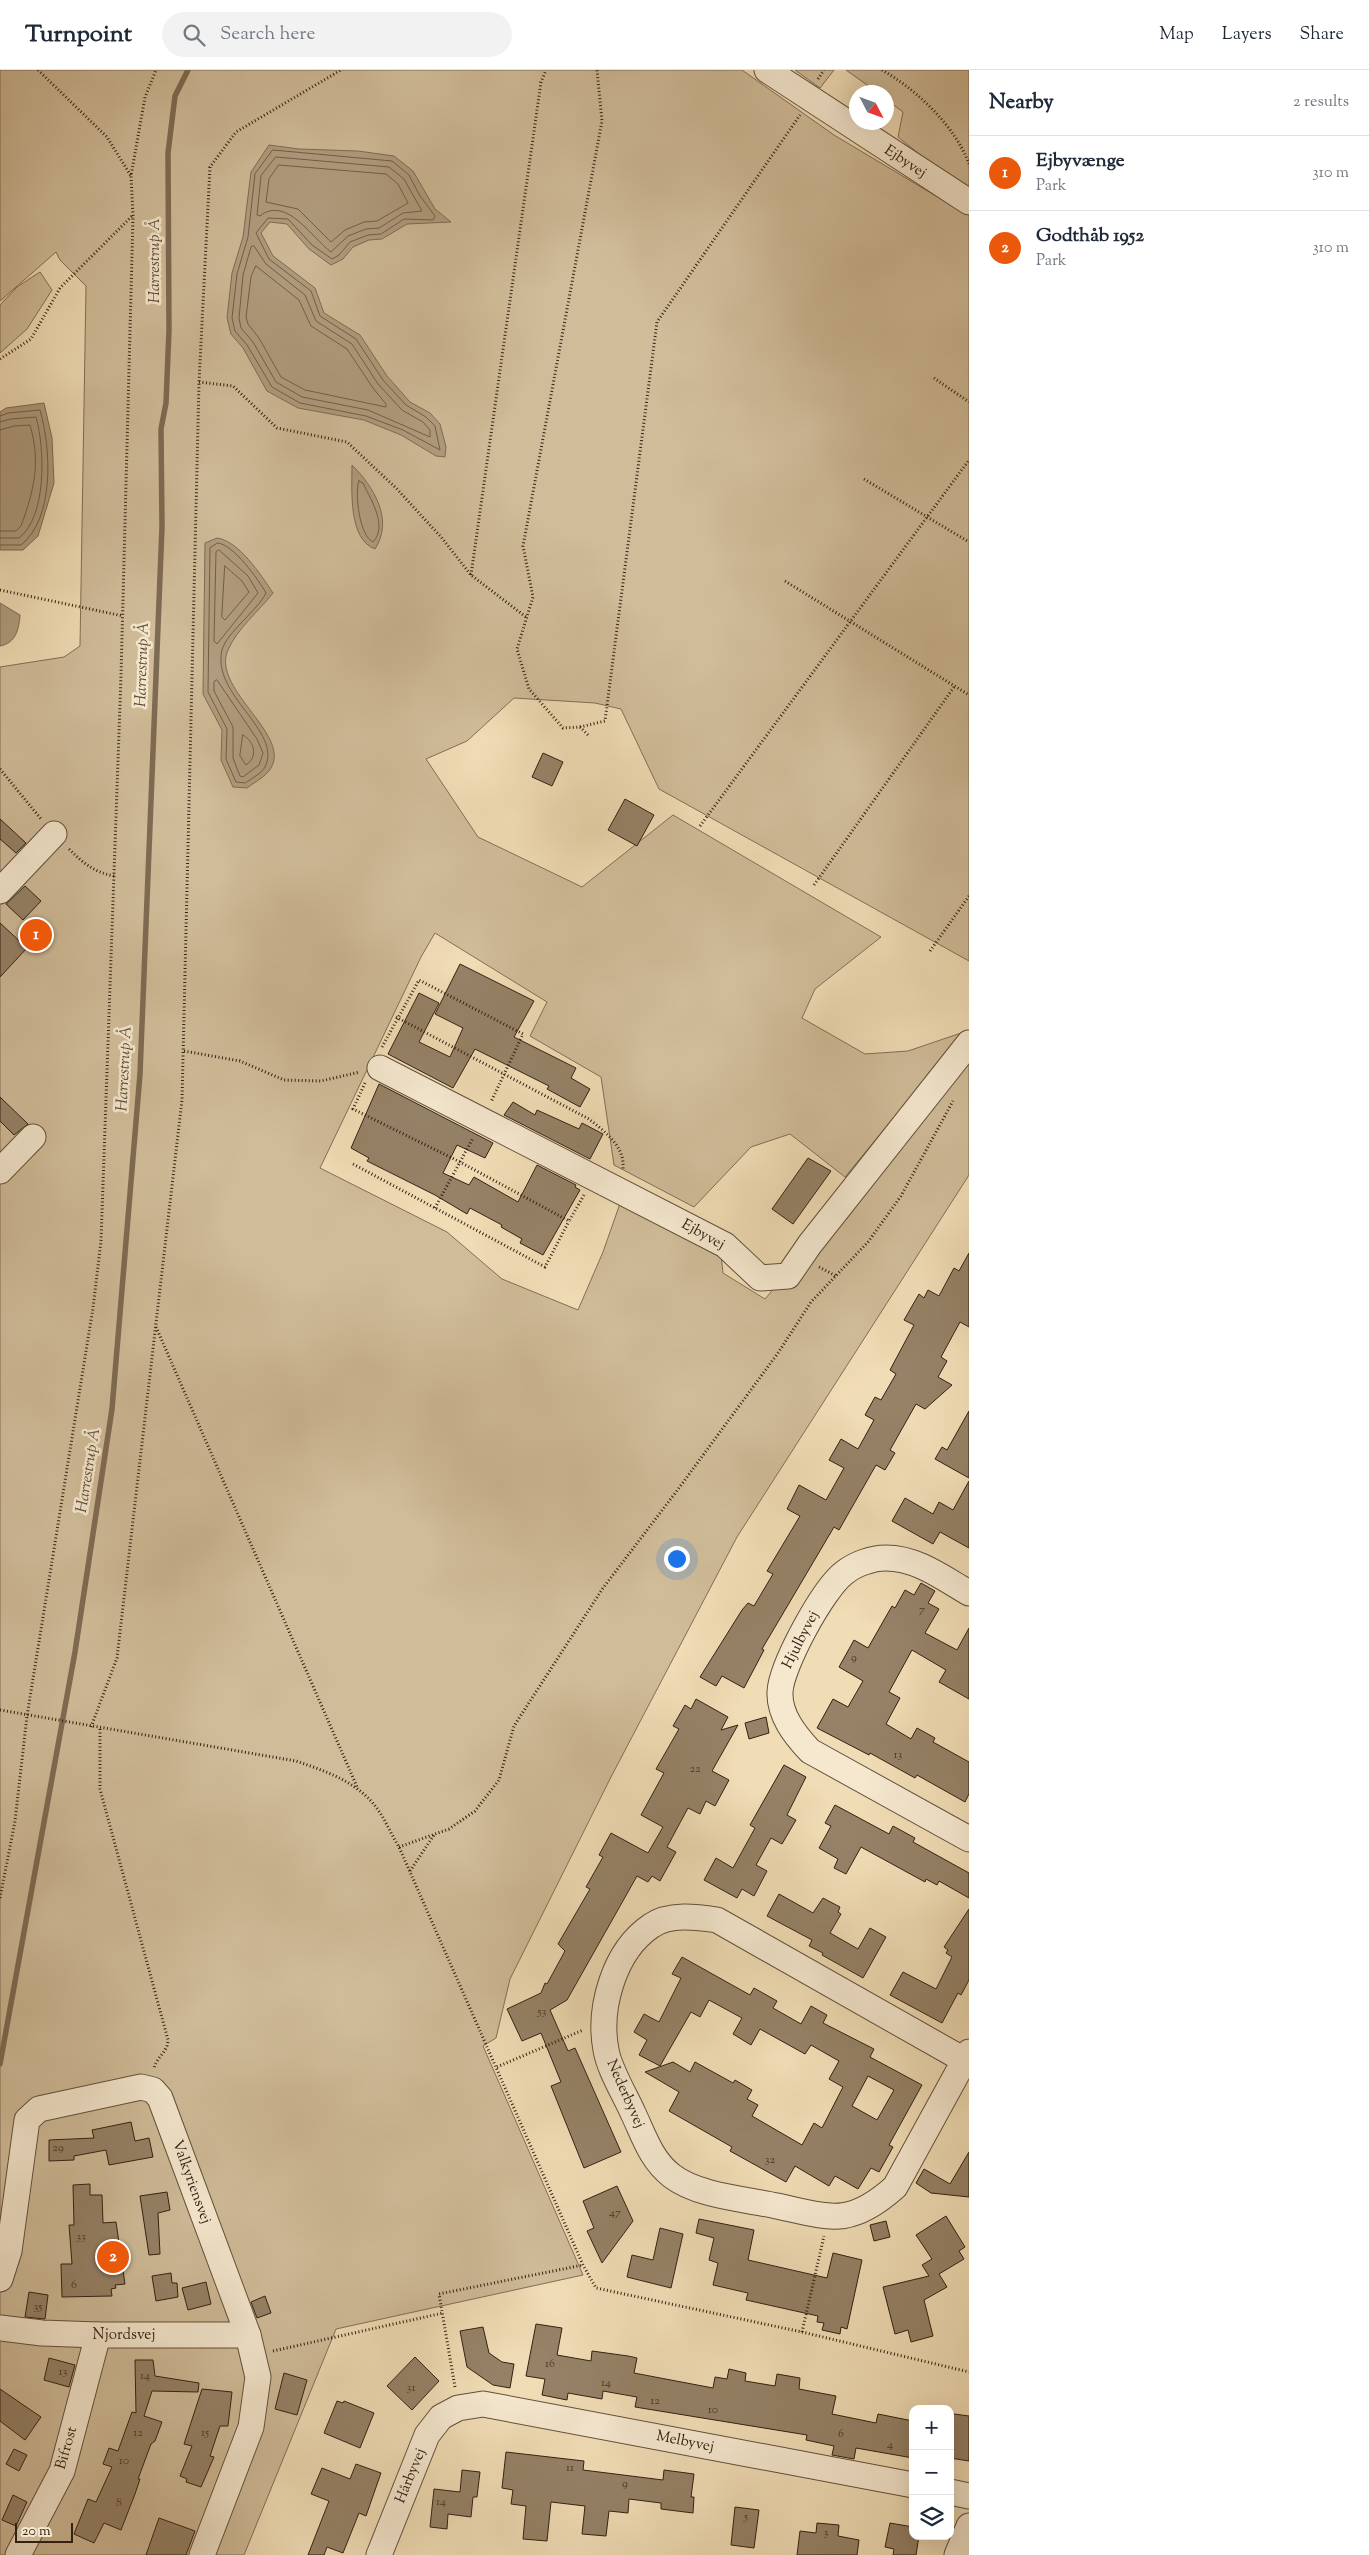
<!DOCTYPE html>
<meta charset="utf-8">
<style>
body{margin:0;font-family:"Sorts Mill Goudy",serif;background:#f2f2f3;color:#1f2937}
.controls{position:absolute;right:15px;bottom:15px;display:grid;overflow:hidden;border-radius:10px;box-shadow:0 5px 20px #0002}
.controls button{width:45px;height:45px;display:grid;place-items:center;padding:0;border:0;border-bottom:1px solid #e0e1e3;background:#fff;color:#1f2937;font:25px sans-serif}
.compass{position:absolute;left:849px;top:15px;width:45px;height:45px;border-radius:50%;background:#fff;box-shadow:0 5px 20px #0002;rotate:131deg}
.scale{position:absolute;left:15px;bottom:12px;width:58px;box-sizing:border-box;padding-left:5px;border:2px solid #332112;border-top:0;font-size:14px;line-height:18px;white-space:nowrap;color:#332112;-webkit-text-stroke:4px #f5e8cf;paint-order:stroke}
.you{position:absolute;left:676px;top:1488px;width:18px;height:18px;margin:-12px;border:4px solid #fff;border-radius:50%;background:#1a73e8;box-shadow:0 0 0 8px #1a73e833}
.badge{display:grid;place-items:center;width:32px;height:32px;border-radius:50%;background:#ea580c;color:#fff;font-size:16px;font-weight:700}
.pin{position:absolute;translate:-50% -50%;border:2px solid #fff;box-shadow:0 1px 5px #0006}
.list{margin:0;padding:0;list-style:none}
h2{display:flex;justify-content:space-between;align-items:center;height:65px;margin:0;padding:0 20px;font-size:21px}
h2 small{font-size:16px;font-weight:400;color:#747a83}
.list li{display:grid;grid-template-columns:32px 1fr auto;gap:15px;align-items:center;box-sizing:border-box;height:75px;padding:0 20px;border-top:1px solid #e0e1e3}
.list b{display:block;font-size:19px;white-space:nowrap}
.list p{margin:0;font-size:16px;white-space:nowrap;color:#747a83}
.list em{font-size:16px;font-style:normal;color:#747a83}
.icon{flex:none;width:28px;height:28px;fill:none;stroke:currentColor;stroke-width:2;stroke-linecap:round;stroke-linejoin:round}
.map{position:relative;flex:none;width:969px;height:2485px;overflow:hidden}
header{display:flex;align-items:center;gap:30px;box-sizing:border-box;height:70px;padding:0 25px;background:#fff;border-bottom:1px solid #e0e1e3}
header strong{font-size:24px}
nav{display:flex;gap:28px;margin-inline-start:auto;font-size:18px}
.search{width:350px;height:45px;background:#f2f2f3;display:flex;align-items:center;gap:12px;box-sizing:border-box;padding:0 18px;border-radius:28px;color:#747a83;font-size:19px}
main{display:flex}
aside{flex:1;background:#fff}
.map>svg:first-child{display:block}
</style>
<header>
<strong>Turnpoint</strong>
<div class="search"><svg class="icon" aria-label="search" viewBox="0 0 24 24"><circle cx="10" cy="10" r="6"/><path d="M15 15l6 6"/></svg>Search here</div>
<nav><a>Map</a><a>Layers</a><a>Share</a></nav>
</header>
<main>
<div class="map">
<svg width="969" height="2485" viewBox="0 0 969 2485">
<rect width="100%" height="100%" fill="#f0dcb5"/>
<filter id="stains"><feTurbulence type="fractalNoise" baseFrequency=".004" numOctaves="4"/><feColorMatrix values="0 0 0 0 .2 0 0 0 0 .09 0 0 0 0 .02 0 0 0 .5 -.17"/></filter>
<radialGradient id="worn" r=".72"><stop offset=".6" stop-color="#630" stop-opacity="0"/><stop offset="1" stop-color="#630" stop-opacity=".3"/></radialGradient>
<g fill="#d0bc99" stroke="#826e56">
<polygon points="0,0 742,0 834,65 956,138 969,130 969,891 659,719 621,639 595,633 514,628 467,671 426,689 478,767 582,817 673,745 881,867 815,919 802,948 865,984 908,981 964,962 845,1107 790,1064 751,1077 694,1137 614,1095 601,1007 530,966 547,932 435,863 421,887 320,1098 447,1162 502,1209 578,1240 603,1182 623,1125 720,1176 723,1203 765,1229 969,985 969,1105 737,1467 612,1705 510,1909 496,1968 483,1976 583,2205 336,2259 244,2485 0,2485 0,597 64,587 80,576 86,216 60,190 56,182 0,231"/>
<polygon points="795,0 834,0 820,18"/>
<polygon points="846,0 969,0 969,124 898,67 903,42 887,30 886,22 877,22"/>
<polygon points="40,202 52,220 27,259 0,283 0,235 17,217"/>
</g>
<g fill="#b09c7e" stroke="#7e6b53">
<polygon points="269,75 299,79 358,81 394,86 413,101 435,139 451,152 407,154 382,169 369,170 353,177 343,189 331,195 309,179 287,154 270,152 261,163 273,186 315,218 324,243 360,265 387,306 410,332 430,343 440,354 446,377 445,387 436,386 401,365 364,350 298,338 267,321 243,278 231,264 227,248 232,203 243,167 251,102"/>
<polygon points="44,333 52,368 54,413 38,466 23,480 0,480 0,342 6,338"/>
<path d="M352,395c22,22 42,55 23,84 -27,-10 -23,-59 -23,-84z"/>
<path d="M217,468c22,3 44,37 56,55 -14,18 -36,36 -45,57 -18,40 70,88 40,122 -6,7 -15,11 -21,16l-14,-1 -12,-27 1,-30 -19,-36 2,-151z"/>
<path d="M0,533l20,12c-1,14 -4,28 -20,31z"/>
</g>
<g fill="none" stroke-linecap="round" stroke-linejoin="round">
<g stroke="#725e48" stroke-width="1">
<polygon points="273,80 392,91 409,105 420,126 435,146 433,150 404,149 381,164 368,165 350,172 339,185 332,189 312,175 288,149 268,148 256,163 269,189 311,221 320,246 356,269 383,310 406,335 426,347 435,356 440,380 403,360 366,346 300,333 272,317 247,275 235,261 232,248 237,204 248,167 255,104"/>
<path d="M276,87l113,10 15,12 18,32 -19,2 -24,15 -13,1 -18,7 -17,16c-19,-14 -45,-57 -71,-36l-3,-1 4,-39z"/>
<polygon points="279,95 386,104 398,114 408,133 377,151 364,152 345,160 331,172 298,139 266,132 269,109"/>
<polygon points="254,176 266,194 305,225 316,251 352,274 378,314 402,340 423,352 430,360 430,367 368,340 302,327 276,312 253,272 241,258 239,248 243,205 251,177"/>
<polygon points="256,196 299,230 311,256 347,279 373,318 386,334 386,337 305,320 281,307 259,268 248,254 246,247 251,207"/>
<path d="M0,346l8,-3 32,-3c11,38 15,108 -19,135h-21"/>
<path d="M0,352l11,-3 25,-2c9,32 11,99 -17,121h-19"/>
<path d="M0,360l14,-4 16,-1c11,38 4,65 -9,101l-5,5h-16"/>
<path d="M359,411l4,2c8,17 25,43 10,59 -13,-5 -19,-49 -14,-61z"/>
<path d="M218,473c16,2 40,36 48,50 -9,18 -39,39 -44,57 -11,45 61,81 43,117 -3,6 -14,12 -20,16l-9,-1 -10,-23 1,-30 -19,-37 2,-144z"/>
<polygon points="219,480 248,506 258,523 217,574 214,571 216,482"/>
<polygon points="225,496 242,511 249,522 225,550 222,547"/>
<polygon points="217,610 257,669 263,683 259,695 243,707 240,706 233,688 233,657 214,621 214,612"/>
<path d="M243,665c12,7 15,22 3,30l-6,-9z"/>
</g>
<polyline stroke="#7e6b53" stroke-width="5.5" points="0,1994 75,1582 112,1339 140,1004 162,457 161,359 166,333 169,260 168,83 175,26 188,0"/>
</g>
<g fill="#958267" stroke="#332112" fill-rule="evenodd">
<polygon points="543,683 563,692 552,716 532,707"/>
<polygon points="625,729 654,745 637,776 608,760"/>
<polygon points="0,749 26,773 16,783 0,769"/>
<polygon points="25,816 41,831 23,850 6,834"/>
<polygon points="0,853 27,878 0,907"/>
<polygon points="460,894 534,931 514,967 576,998 571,1008 590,1019 580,1037 547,1019 549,1016 475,979 453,1018 388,984 419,923 439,933 419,972 450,987 463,958 435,944"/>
<polygon points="379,1014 493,1073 485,1088 457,1075 443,1103 469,1115 474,1107 518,1132 537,1095 576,1115 575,1117 580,1120 543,1185 520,1173 522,1169 501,1157 502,1155 470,1138 467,1144 435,1125 367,1091 369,1088 351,1078"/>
<polygon points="0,1027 28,1054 14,1065 0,1051"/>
<polygon points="513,1032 535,1045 537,1040 579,1059 582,1053 603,1064 590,1089 504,1045"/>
<polygon points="808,1088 831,1101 793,1154 772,1139"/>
<polygon points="969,1183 969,1257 960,1252 941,1287 947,1291 938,1307 952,1315 925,1339 916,1334 890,1380 895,1383 885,1400 876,1395 839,1460 834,1457 762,1579 764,1580 744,1618 722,1606 716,1616 700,1607 742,1540 748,1533 754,1536 773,1504 767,1501 800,1446 787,1439 799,1415 826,1430 844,1398 829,1390 841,1369 858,1379 874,1350 865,1345 875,1327 881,1330 896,1304 890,1300 914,1255 904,1250 919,1224 924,1228 928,1220 939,1226 954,1198 959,1201"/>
<polygon points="969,1341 969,1408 935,1389 942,1377 947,1380"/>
<polygon points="969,1411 969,1478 940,1462 933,1474 892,1451 905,1428 933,1444 939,1432 953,1440"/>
<polygon points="921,1513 935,1521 928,1533 939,1539 925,1563 957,1580 969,1558 969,1629 939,1612 946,1600 912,1580 889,1622 900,1628 886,1654 911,1669 917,1658 935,1668 933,1672 969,1692 969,1724 965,1732 917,1705 915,1708 870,1683 869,1685 817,1658 833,1629 848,1637 863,1611 839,1597 854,1570 868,1578 892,1536 895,1538 905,1520 914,1525"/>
<polygon points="696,1629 728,1647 721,1660 738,1655 712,1701 729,1710 715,1736 706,1731 700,1744 688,1738 667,1777 676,1782 660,1811 652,1806 648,1812 637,1806 567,1930 550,1940 568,1981 575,1978 621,2082 584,2098 551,2016 561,2012 541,1963 522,1971 507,1939 541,1923 545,1913 547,1914 565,1881 558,1874 590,1819 586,1817 603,1787 599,1785 611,1763 648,1783 663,1757 641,1745 664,1703 656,1699 679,1659 673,1656 685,1635 691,1639"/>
<polygon points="766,1647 769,1663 749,1669 745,1653"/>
<polygon points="784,1695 806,1707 787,1745 796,1750 782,1774 771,1768 756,1795 767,1801 754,1826 742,1819 737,1828 704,1810 716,1788 733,1798 755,1758 750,1755"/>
<polygon points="835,1735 889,1764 893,1756 915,1768 913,1772 969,1803 969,1828 939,1811 937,1815 926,1809 925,1812 861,1777 846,1804 834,1798 838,1789 819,1778 831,1756 825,1753"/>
<polygon points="779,1824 813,1843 823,1828 840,1837 838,1842 841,1844 830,1863 858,1879 870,1858 886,1867 863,1908 822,1885 823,1883 809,1876 812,1870 767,1846"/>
<polygon points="969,1839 969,1910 961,1925 958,1923 942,1953 890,1925 903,1902 936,1919 952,1887 946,1883 948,1880 944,1877"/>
<path d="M682,1887l68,38 4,-7 23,13 -4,7 28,16 10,-18 16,9 -4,8 51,26 -4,8 52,28 -33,60 4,2 -14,25 -8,-4 -13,21 -23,-13 -6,10 -34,-20 -9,16 -56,-31 2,-4 -63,-36 10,-19 -34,-20 28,-10 17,10 5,-10 38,21 2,-3 17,10 -5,9 11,6 -6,11 50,29 12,-22 8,5 21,-41 -14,-8 10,-18 -28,-16 -6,9 -45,-25 -9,16 -18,-11 9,-16 -33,-18 -9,17 -9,-5 -31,54 -21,-11 8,-15 -13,-8 10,-18 15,8 22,-44 -9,-4zM868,2006l26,14 -17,30 -25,-14z"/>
<polygon points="131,2052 135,2071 149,2068 153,2087 109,2095 106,2080 74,2086 74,2090 49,2091 49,2070 94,2068 92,2060"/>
<polygon points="969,2082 969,2127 931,2123 916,2113 924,2099 950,2114"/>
<polygon points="90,2114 90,2125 102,2125 103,2153 116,2152 125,2214 115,2215 116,2218 111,2219 112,2226 62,2227 61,2194 72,2194 69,2155 74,2155 73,2115"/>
<polygon points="617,2116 633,2151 602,2193 587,2161 594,2158 583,2131"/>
<polygon points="167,2122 170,2140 158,2143 160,2184 149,2185 140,2126"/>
<polygon points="946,2146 965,2177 959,2181 964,2189 939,2204 947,2217 924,2230 933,2266 911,2272 908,2260 895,2264 883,2217 929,2206 922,2195 932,2189 916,2165"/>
<polygon points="699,2149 754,2160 748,2190 827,2208 833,2183 862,2190 847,2259 841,2257 840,2264 822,2260 824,2253 817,2252 818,2246 746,2230 748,2223 713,2215 718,2193 709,2190 714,2168 696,2163"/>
<polygon points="886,2151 890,2167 874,2171 870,2155"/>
<polygon points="660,2158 683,2164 671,2218 627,2207 632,2185 653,2190"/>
<polygon points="171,2203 172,2213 177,2213 178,2227 156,2231 152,2206"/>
<polygon points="206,2212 211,2234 188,2240 182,2218"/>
<polygon points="29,2222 48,2225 45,2249 25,2247"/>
<polygon points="265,2226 271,2243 257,2248 251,2232"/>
<polygon points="536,2254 562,2258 557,2285 591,2291 592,2281 628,2286 637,2288 634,2303 713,2318 715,2307 727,2309 729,2299 746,2303 745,2311 775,2316 777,2304 800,2308 799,2319 836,2326 832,2344 876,2353 878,2344 913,2351 913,2388 856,2378 854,2389 832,2385 834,2376 806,2370 807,2365 635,2337 637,2327 603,2321 602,2329 568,2323 567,2330 542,2325 545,2309 526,2306"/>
<polygon points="483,2257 489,2283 502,2292 514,2294 510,2318 493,2315 467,2297 460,2261"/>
<polygon points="415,2287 439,2311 412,2340 387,2316"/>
<polygon points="49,2288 75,2295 69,2317 44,2310"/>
<polygon points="135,2290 153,2290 155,2306 199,2313 198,2322 152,2321 144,2346 162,2352 155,2371 151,2374 138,2409 140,2409 135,2424 121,2460 104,2453 94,2473 74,2464 88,2429 96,2432 112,2397 103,2394 109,2378 118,2381 132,2342 136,2343"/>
<polygon points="284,2303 307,2310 297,2345 275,2339"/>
<polygon points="0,2319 41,2347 25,2370 0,2351"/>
<polygon points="202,2319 232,2322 228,2356 220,2356 210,2386 214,2387 201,2417 186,2412 187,2409 180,2406 192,2376 184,2374"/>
<polygon points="337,2331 343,2333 344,2331 374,2343 360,2378 324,2363"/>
<polygon points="954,2344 969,2346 969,2391 950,2388 950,2353"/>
<polygon points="14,2379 27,2385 19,2401 6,2394"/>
<polygon points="506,2382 584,2391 583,2400 663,2410 664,2400 694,2404 691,2427 694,2427 693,2443 661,2439 661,2433 629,2429 628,2443 609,2441 606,2466 582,2464 585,2436 551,2432 547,2471 523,2469 526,2436 511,2434 513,2420 502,2418"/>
<polygon points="356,2394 381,2403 366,2446 359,2443 343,2483 327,2477 324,2485 308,2485 329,2431 311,2424 322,2398 350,2409"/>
<polygon points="462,2400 480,2402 477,2427 473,2427 471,2447 448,2444 447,2459 430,2457 434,2419 460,2422"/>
<polygon points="13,2425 27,2432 16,2456 2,2450"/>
<polygon points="735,2437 759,2440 754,2478 731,2475"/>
<polygon points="159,2448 195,2461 186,2485 146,2485"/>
<polygon points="817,2453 839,2455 838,2466 859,2470 857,2485 797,2485 800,2461 816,2463"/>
<polygon points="890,2453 913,2457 913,2466 919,2466 916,2485 893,2485 894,2479 885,2477"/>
</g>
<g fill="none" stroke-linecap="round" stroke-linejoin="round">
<defs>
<g id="minor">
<polyline points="767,0 969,132"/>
<polyline points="0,821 54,764"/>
<polyline points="380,998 725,1175 760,1208 788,1206 810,1174 969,973"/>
<polyline points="0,1101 33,1067"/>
<path d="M969,1523c-26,-15 -52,-35 -83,-35 -14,0 -31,6 -42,15 -21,16 -63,93 -64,119 -1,23 15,43 30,59l159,88"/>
<path d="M964,1990l-247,-140c-20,-3 -48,-7 -66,6 -37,25 -53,82 -45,124 3,19 19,45 27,63 11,23 18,47 39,63 26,20 73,23 105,30 54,12 73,21 118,-19l74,-135"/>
<polyline points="0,2209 9,2181 27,2050 39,2039 141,2017 153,2020 160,2028 248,2265 258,2307 251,2357 202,2485"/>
<polyline points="0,2258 42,2263 98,2265 248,2265"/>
<polyline points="950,2422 969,2426"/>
<polyline points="18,2485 62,2401 98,2265"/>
<polyline points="379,2485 427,2365 441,2347 458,2338 483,2334 913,2415"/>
<polyline points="957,2485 969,2456"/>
</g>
</defs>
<use href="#minor" stroke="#62503b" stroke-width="27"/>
<g stroke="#332112" stroke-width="3" stroke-dasharray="1 2.5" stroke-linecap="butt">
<polyline points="38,0 107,67 131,106"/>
<path d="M882,0c34,19 74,57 87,94"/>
<polyline points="818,9 824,0"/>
<polyline points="0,289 31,269 60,218 132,146"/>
<polyline points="934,308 969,332"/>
<polyline points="199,312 233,316 277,358 347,372 396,418 441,467 471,505 526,547"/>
<polyline points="864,409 969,472"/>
<polyline points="471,505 541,12 546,0"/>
<polyline points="785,511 969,625"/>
<polyline points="0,520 123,546"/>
<polyline points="580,657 605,651 657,252 800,45"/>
<polyline points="588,665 580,657 563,658 529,619 517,579 533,527 523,476 602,51 597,0"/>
<polyline points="0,699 41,749"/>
<polyline points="700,756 969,390"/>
<path d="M69,779c14,14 26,24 46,27"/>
<polyline points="814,815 954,617"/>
<polyline points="930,881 969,826"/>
<path d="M396,947l193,102c16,13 36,27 34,50"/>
<polyline points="382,977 419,910 523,964 491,1032"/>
<polyline points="184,981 240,991 284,1010 321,1011 360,1002"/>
<polyline points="365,1013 353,1039 460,1092 569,1151 584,1125"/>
<polyline points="353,1094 545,1197 569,1151"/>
<polyline points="435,1138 473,1068"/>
<polyline points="819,1197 836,1206"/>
<polyline points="156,1257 358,1719"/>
<path d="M0,1640l296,51c29,10 60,20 80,46 9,12 15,27 23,40l184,418 13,23 206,44 167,40"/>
<polyline points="91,1657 117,1588 182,1030 199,312 210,97 236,62 341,0"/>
<path d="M100,1659v60l68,251c0,12 -12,17 -14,29"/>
<polyline points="399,1777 449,1759 475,1741 499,1710 514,1656 603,1518 676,1422 778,1283 811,1232 868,1172 901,1126 953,1031"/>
<polyline points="410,1801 434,1765"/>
<polyline points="0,1828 15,1751 27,1646 93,1238 101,1171 121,606 133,146 131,106 145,27 156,0"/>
<polyline points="497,1997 583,1960"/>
<polyline points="802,2262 824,2166"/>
<polyline points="273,2281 443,2243"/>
<polyline points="455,2317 439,2224 583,2195"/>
</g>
<use href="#minor" stroke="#f5e8cf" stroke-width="25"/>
</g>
<g text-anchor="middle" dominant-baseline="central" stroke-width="5" stroke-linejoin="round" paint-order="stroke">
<g font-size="12" fill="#4c3927">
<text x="922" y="1540">7</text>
<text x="854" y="1588">9</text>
<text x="898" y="1685">13</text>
<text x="695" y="1699">22</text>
<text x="542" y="1942">53</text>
<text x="58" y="2078">29</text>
<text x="770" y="2090">32</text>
<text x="615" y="2143">47</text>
<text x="81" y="2167">33</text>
<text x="74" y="2215">6</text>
<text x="38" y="2237">35</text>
<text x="550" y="2294">16</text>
<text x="63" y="2302">13</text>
<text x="145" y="2306">14</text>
<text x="606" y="2313">14</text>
<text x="411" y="2318">31</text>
<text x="655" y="2331">12</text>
<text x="713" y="2340">10</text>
<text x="138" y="2363">12</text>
<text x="205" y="2363">15</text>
<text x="841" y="2364">6</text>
<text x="890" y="2375">4</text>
<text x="124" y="2391">10</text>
<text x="570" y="2398">11</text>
<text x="625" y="2414">9</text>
<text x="441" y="2432">14</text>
<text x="119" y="2433">8</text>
<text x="746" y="2447">5</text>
<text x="826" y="2463">3</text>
</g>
<g font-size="15" fill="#332112" stroke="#f5e8cf">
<text transform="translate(905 92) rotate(33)">Ejbyvej</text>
<text transform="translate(703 1165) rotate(29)">Ejbyvej</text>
<text transform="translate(801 1570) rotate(-63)">Hjulbyvej</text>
<text transform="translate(625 2024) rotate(66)">Nederbyvej</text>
<text transform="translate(191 2112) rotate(70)">Valkyriensvej</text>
<text x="124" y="2265">Njordsvej</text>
<text transform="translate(685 2372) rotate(11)">Melbyvej</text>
<text transform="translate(67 2378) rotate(-74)">Bifrost</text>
<text transform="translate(411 2406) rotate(-68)">Hårbyvej</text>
</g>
<g font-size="16" font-style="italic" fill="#5f4c38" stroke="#f5e8cf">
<text transform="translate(155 191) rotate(-90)">Harrestrup Å</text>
<text transform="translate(143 595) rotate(-88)">Harrestrup Å</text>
<text transform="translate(125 999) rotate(-87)">Harrestrup Å</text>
<text transform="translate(89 1401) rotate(-81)">Harrestrup Å</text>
</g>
</g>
<rect width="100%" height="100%" filter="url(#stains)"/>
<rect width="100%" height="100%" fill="url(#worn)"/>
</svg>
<div class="controls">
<button>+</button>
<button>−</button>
<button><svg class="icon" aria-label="layers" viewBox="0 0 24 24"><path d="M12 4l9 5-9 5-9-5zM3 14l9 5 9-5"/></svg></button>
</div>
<svg class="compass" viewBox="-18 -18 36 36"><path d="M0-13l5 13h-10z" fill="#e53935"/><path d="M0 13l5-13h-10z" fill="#747a83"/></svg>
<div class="scale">20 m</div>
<div class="you"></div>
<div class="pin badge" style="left:36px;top:865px">1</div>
<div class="pin badge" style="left:113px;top:2187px">2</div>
</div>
<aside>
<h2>Nearby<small>2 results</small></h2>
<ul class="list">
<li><span class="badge">1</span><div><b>Ejbyvænge</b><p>Park</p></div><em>310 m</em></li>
<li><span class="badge">2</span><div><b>Godthåb 1952</b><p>Park</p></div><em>310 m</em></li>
</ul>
</aside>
</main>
